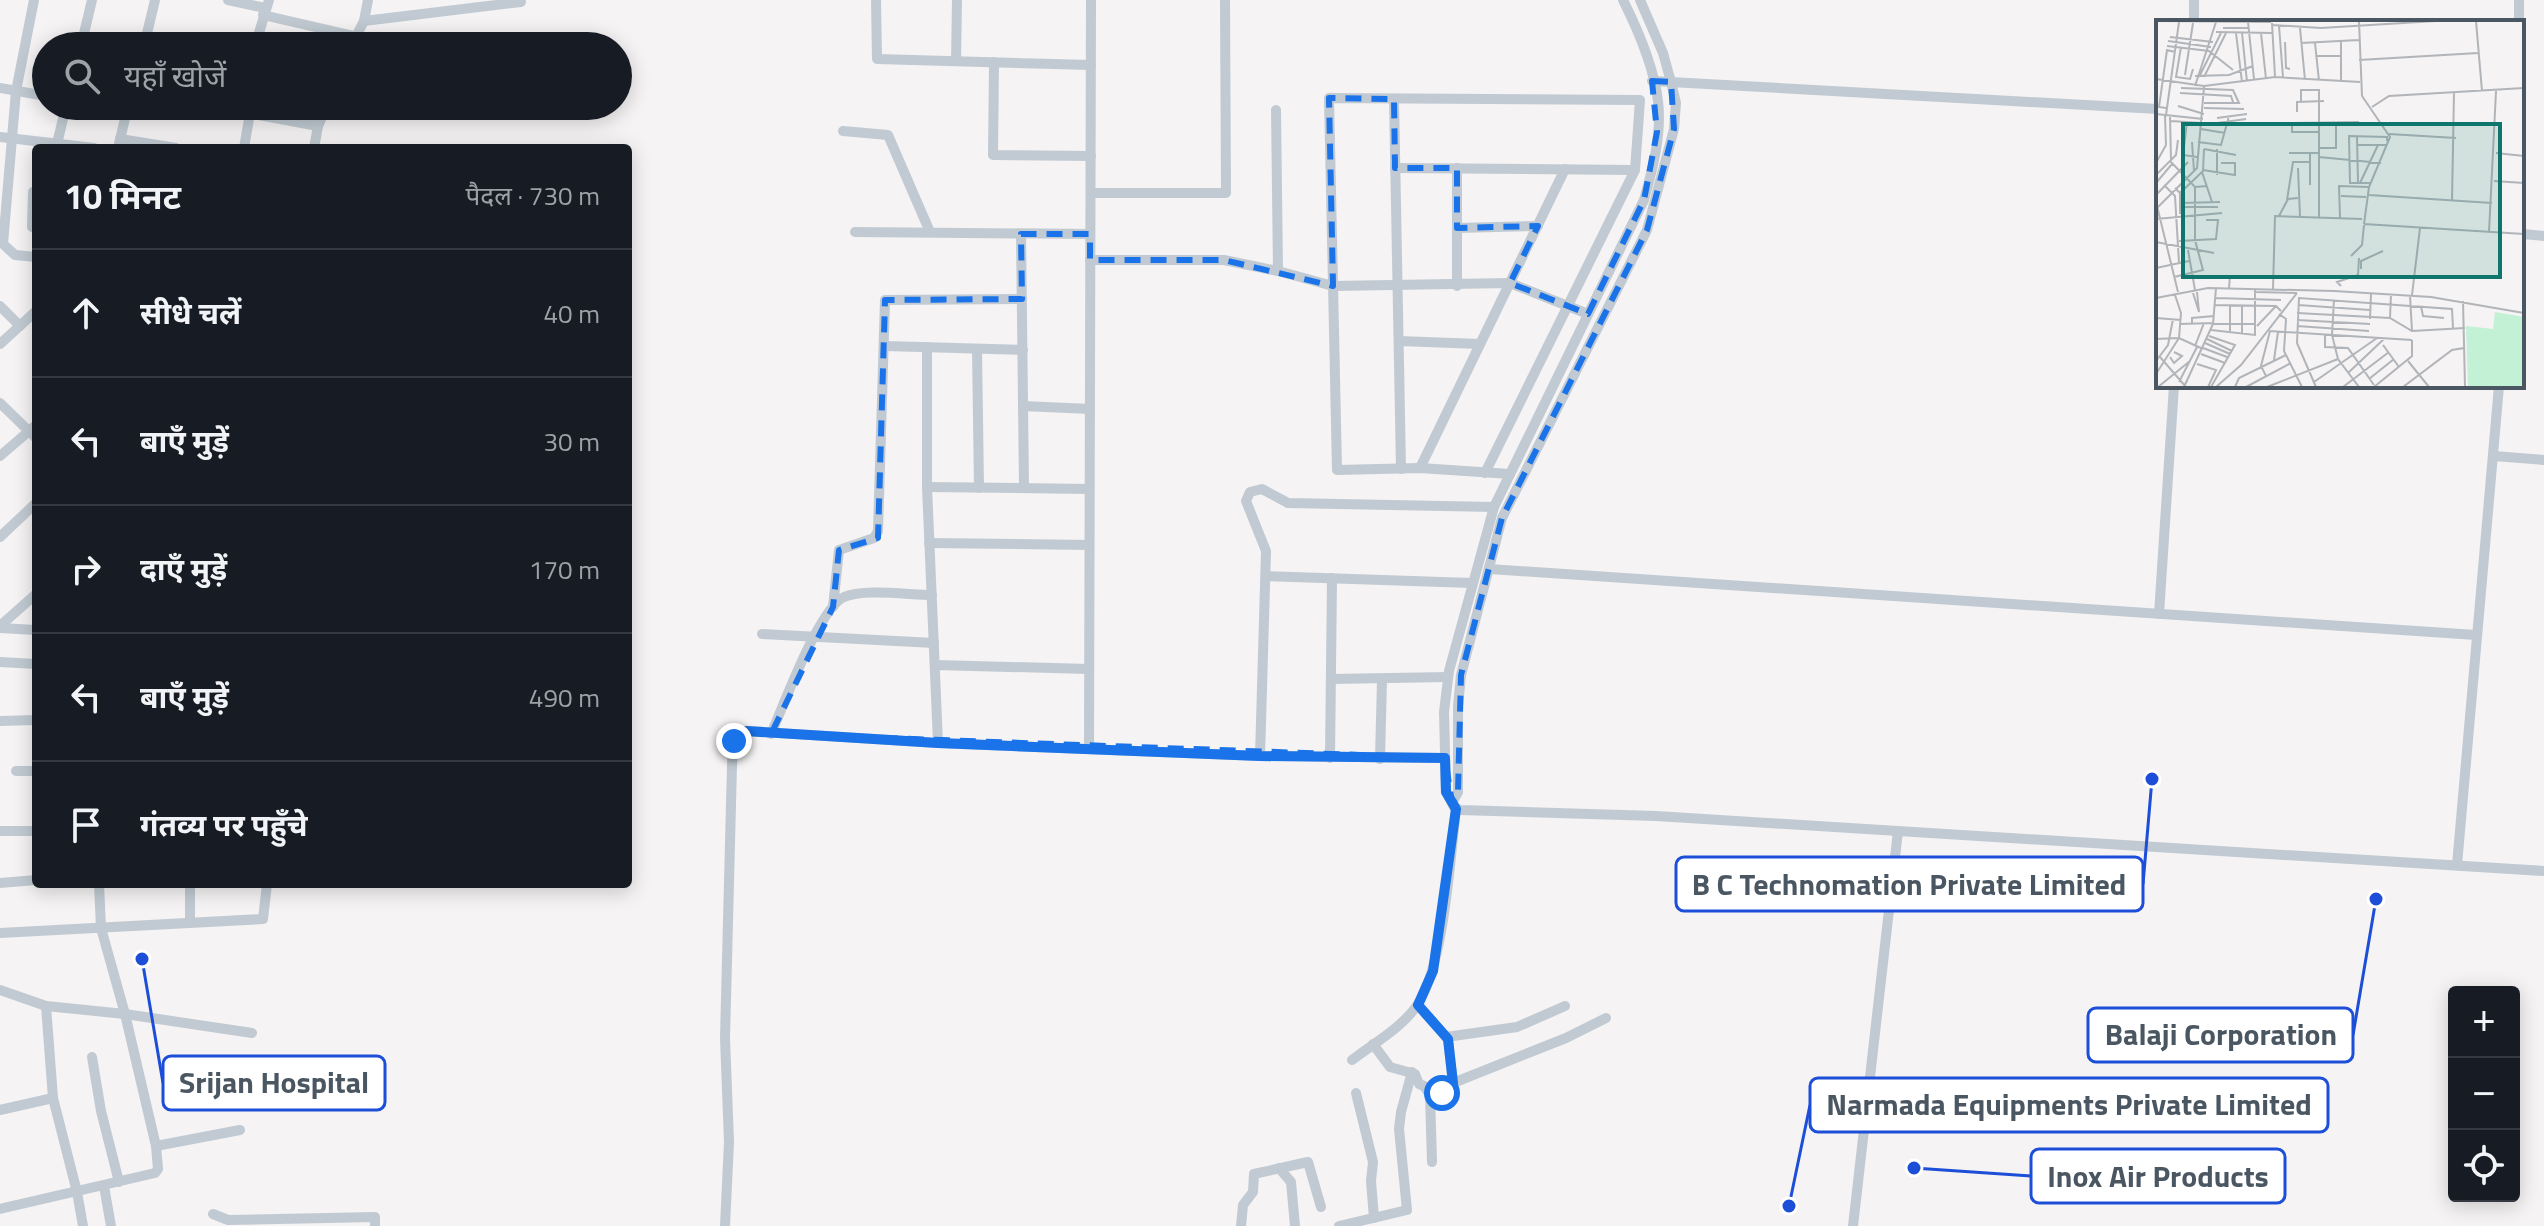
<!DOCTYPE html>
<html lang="hi">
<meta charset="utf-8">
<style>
body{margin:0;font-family:"Titillium Web","Noto Sans Devanagari",sans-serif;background:#20242c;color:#f1f3f6}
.controls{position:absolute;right:24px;bottom:24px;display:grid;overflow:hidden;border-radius:8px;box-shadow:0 4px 20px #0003}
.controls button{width:72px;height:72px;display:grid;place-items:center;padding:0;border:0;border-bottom:2px solid #363941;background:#171b24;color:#f1f3f6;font:40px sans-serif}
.stop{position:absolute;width:24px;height:24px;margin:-18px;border:6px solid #1a73e8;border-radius:50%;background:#fff}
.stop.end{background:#1a73e8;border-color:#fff;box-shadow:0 2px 8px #0008}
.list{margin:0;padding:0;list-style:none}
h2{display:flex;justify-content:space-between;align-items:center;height:104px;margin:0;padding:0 32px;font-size:34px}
h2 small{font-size:26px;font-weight:400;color:#9ea1a6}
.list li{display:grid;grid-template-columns:52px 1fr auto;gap:24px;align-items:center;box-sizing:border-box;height:128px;padding:0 32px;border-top:2px solid #363941}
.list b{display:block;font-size:30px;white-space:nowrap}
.list em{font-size:26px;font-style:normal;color:#9ea1a6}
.icon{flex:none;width:44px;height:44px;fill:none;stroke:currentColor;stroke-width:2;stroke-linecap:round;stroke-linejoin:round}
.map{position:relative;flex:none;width:2544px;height:1226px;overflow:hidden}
.search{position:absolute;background:#171b24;box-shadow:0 4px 20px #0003;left:32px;top:32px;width:600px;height:88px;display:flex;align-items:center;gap:20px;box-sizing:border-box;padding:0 28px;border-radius:44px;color:#9ea1a6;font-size:30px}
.panel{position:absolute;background:#171b24;box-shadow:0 4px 20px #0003;left:32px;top:144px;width:600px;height:744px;border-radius:8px}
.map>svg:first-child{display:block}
</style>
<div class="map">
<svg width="2544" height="1226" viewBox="0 0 2544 1226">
<rect width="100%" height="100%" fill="#f5f3f3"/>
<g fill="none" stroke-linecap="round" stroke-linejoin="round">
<g stroke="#c1cad2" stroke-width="10">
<polyline points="34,0 16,91 3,244 15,255 36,257"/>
<polyline points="228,0 265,8"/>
<polyline points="876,0 877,59 1091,65"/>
<path d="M1623,0c15,30 31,67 35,101 4,32 -5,67 -14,99l-150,307 -45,164 -5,41 2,80 8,15 6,3 196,6 888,55"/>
<polyline points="2519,0 2519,22"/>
<polyline points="263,15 354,36"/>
<polyline points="364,21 521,2"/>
<polyline points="2194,22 2194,0"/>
<polyline points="146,39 185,46"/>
<polyline points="81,46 92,0"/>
<polyline points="144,46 155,0"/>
<polyline points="255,46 269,0"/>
<polyline points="351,46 364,21 368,0"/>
<polyline points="956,61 957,0"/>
<polyline points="994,62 993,155 1091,156"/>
<polyline points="1652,81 2158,109"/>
<polyline points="0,88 46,96"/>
<polyline points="1394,99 1401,469"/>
<polyline points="210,106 318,126"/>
<polyline points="1276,110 1278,271"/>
<polyline points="843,131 888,135 930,232"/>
<polyline points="0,137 94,148"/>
<polyline points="120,139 176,148"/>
<polyline points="57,144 66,106"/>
<polyline points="118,148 128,106"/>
<polyline points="244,148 250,113"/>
<polyline points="314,148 318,126 327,106"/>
<polyline points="1395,168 1635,170"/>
<polyline points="33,192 32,227 36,228"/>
<polyline points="1091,193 1226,193 1225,0"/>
<polyline points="1457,228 1538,226"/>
<polyline points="855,232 1090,234"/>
<polyline points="1021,234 1024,488"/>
<polyline points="2522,234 2544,236"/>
<polyline points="1090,260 1224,260 1278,271 1333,286 1510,283 1588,314"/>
<polyline points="1457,286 1457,168"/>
<polyline points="0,306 20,326"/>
<polyline points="1399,341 1480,344"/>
<polyline points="0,344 36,311"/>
<polyline points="885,346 1023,350"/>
<polyline points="927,347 927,487 938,743"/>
<polyline points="977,349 979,488"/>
<polyline points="0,403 36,438"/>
<polyline points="1023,406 1090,409"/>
<polyline points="0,456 36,425"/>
<polyline points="2494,456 2544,460"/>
<polyline points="1420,468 1565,169"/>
<polyline points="1485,473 1635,170 1640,100 1329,98 1337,470 1420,468 1510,474"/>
<polyline points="927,487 1089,489"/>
<polyline points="0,537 36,503"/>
<polyline points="929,543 1089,545"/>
<polyline points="1489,569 2476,635"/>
<polyline points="1266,576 1472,583"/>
<polyline points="833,607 839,550 874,538 878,531 885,300 1022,299"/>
<polyline points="2159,614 2174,386"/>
<polyline points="0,626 36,594"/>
<polyline points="0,628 36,630"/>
<polyline points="762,634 934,643"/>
<polyline points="0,662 36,664"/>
<polyline points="935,665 1089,669"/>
<polyline points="1331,679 1448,677"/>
<polyline points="0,721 36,720"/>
<path d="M771,734c12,-27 48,-126 73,-137 19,-9 66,-2 88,-2"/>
<polyline points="1089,747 1091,0"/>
<polyline points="1260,756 1266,551 1246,501 1250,492 1262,489 1288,503 1494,507"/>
<polyline points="1330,758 1332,578"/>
<polyline points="1380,759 1382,680"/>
<polyline points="16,771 36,771"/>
<polyline points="1452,803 1458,792 1458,706 1461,675 1502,518 1647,230 1674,129 1676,103 1671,82 1663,53 1640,0"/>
<polyline points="0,831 36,831"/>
<polyline points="2457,865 2499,386"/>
<polyline points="0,883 36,880"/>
<polyline points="190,884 190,923"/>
<polyline points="0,933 263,919 267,884"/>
<polyline points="0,990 46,1006 125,1014 252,1033"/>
<polyline points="1418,1005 1448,1039 1453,1083"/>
<polyline points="46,1006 53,1098 77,1192 83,1226"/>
<polyline points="1446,1037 1517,1027 1565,1006"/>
<polyline points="1373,1044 1390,1067 1415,1074 1419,1084 1424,1086 1430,1095"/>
<polyline points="92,1057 101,1111 119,1182"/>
<path d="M1352,1060c22,-17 51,-33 66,-56 26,-41 32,-144 38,-195"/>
<polyline points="1356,1093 1373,1162 1371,1181 1374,1218"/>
<polyline points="0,1110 53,1098"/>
<polyline points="156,1146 240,1130"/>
<polyline points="1432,1162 1430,1095 1442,1093 1453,1083 1566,1038 1606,1018"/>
<polyline points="1279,1168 1291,1182 1295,1226"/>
<polyline points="104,1186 111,1226"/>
<polyline points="0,1209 155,1173 158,1169 156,1146 125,1014 101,928 99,884"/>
<polyline points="213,1214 228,1220 375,1217 375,1226"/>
<path d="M725,1226l4,-84 -4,-104 7,-273c1,-15 -1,-27 14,-34l192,12 322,13 185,2"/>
<polyline points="1241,1226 1243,1205 1253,1192 1254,1174 1308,1162 1321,1207"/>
<polyline points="1339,1226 1407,1210 1399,1129 1401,1112 1412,1072"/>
<polyline points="1853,1226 1898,831"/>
</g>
</g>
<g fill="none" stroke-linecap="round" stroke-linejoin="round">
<polyline stroke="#1a73e8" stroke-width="10" points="734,741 737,735 746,731 938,743 1260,756 1445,758 1446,792 1456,809 1433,971 1418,1005 1448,1039 1453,1083 1442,1093"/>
</g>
<path fill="none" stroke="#1a73e8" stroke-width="6" stroke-dasharray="16 10" stroke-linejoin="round" d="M1652,81l19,1 3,47 -27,101 -145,288 -41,157 -3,117 -6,11 -7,-45 -674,-24 62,-127 6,-57 39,-12 7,-238 137,-1 -1,-65h69v26h134l109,26 -4,-188 65,1 1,69h62v60l81,-2 -28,57 78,31 56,-114 13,-68z"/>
<g transform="translate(2156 20)">
<rect width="368" height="368" fill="#f5f3f3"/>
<path d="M339,292l29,5v70h-56l-2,-61 27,3z" fill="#c3f1d5"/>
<path fill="none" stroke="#b1b4b9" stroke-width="2" d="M2,1l113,1M203,1l3,75 28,41 -21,50 -5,37M320,1l6,70M92,2l6,57M116,3l3,54M116,5l49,3 115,-7M123,6l4,51M67,8h25M144,8l5,52M60,12l56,1M80,13l6,49M86,13l5,49M105,13l5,46M14,17l43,5M12,21l43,6M129,22l1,26 4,1M145,23l58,-3M159,23l4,38M11,26l42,5 24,19M25,27l-5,30 14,2 3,-10M160,36h25M203,40l119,-7M29,55l8,-52M39,56l34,-1 24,-9M43,57l22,-44M48,57l22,-44M0,59l48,7 71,-9 85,5M185,61v-40M39,66l21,-64M25,68l52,2 6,13h-35M24,73l51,3 2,6M145,82v-12h18v127M22,86l26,8M216,87l17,-11 135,-8M10,88l-7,-1 8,-57 8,2M48,88l40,1M141,92v-10l27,-1M0,94l47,5M10,95l13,-93M14,97l1,43M61,98l30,-4M15,101l31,2M31,102l-4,33 14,2M61,103l29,-4M45,109l24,4M162,112h-26v-9l67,-1M233,114l67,4M201,117l1,46M36,122l2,29M42,122l23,3 8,-29M201,125h30M163,128h17v-26M48,129l32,6M133,133h30M154,133v32M340,133l28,3M163,137l62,6M14,141l25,26 12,-1M0,143l10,-18 -1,-29M142,148l2,49M47,150l32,5v-12h-14M46,152l10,30M0,155l20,-20 2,-15M61,155v-26M338,161l30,2M0,163l16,-19M204,163l18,-38M215,163h-21l-1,-47 38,1v4M8,165l11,11 4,67M19,168l5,5v21M24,173l23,-22 1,-22M0,175l32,-33M213,175l123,8M185,176l25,1M131,180l6,-38h17M296,181l2,-108M0,182l22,90M24,183l40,-1M2,187l39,-39 7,-81M24,187h38M123,196l9,-17 10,-1M184,198l-1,-32 30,1M0,199l66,-6M208,204l160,10M333,212l7,-141M23,221l37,-2 2,-19h-12M0,222l58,11M32,230l7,40M195,236l11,-11 2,-20M0,248l33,-7M205,249v-8l22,-10M53,256h21l-1,12M18,257l29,-7 -8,-30v-53M185,266l-4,-4 21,-7 1,-17M117,269l2,-73 87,3M98,272l43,1M37,273l6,19 -2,-20M256,275l8,-67M254,276l2,35M0,278l52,-10 126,3 97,6 93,16M60,278l65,2M178,280l-2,35 6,24 21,28M307,281l2,86M59,285l61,1 5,5M142,285l72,5M86,286v29M265,286l2,10 21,2M141,293l93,5 22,13 53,-3M123,294l7,5 -2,32 18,36M0,298l25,2M234,298l1,-24M214,299l1,-25M141,300l73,4M24,304l33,-1M36,304v-6l22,-2M57,304h42M101,306l19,-20M141,306l72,5M55,310l44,5v-45M74,311v-26M169,315v12l23,1 26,37M53,316l26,9 -24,42M0,319l23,-1 24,11M51,319l25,12M49,323l25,11M227,325l16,22M39,326l9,-23M47,328l24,9M45,334l24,9M4,337l26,30M14,337l4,6 8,-7 -8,-4M118,340l4,-28M0,341l12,-16 5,-26M252,341l21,26M41,344l19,6 -8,17M192,353l37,-35M0,354l23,-36 2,-25 -6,-18M110,356l-5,-10 9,-35 142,9M213,359l25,-20M23,362l18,-35M158,362l63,-44M2,367l32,-26M28,367l29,-63 3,-36M60,367l25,-22 56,-72M79,367l4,-9 47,-23M90,367l45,-24M111,367l71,-28M160,367l-19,-44 2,-45 153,11 1,19M187,367l46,-35M218,367l38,-31v-16M247,367l49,-37 12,-2"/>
<path fill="#0f766e" fill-opacity="0.15" stroke="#0f766e" stroke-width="4" d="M27,104h317v153h-317z"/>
<rect width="368" height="368" fill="none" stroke="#4a5661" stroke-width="4"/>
</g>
<path fill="none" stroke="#1d4ed8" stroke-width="3" d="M2152 779L2143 884M2376 899L2353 1035M142 959L163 1083M1789 1206L1810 1105M1914 1168L2031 1176"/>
<g fill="#1d4ed8" stroke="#fff" stroke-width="3">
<circle cx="2152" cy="779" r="8"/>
<circle cx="2376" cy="899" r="8"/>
<circle cx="142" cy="959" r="8"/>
<circle cx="1789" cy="1206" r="8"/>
<circle cx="1914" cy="1168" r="8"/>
</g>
<g fill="#fff" stroke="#1d4ed8" stroke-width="3">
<rect x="1676" y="857" width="467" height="54" rx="8"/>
<rect x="2088" y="1008" width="265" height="54" rx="8"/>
<rect x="163" y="1056" width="222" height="54" rx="8"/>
<rect x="1810" y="1078" width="518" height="54" rx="8"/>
<rect x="2031" y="1149" width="254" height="54" rx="8"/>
</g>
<g font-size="30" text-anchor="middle" font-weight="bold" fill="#4a5661">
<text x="1909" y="895">B C Technomation Private Limited</text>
<text x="2221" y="1045">Balaji Corporation</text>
<text x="274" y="1093">Srijan Hospital</text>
<text x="2069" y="1115">Narmada Equipments Private Limited</text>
<text x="2158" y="1187">Inox Air Products</text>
</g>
</svg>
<div class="controls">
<button>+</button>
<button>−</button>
<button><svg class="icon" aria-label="locate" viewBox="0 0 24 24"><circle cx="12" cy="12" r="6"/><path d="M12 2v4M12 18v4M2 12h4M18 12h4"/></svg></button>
</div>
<div class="stop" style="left:1442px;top:1093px"></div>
<div class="stop end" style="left:734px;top:741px"></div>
<div class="search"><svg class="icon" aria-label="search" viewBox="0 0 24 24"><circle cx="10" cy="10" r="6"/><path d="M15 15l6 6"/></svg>यहाँ खोजें</div>
<section class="panel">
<h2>10 मिनट<small>पैदल · 730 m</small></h2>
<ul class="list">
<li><svg class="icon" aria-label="ahead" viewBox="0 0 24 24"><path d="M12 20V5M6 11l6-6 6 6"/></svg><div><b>सीधे चलें</b></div><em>40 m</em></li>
<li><svg class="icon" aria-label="left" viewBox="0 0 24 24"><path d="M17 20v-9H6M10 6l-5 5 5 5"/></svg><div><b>बाएँ मुड़ें</b></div><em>30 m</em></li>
<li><svg class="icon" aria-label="right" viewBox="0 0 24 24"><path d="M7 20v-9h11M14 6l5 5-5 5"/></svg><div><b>दाएँ मुड़ें</b></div><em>170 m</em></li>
<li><svg class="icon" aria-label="left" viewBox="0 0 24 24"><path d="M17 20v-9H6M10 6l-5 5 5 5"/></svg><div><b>बाएँ मुड़ें</b></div><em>490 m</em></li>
<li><svg class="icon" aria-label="arrive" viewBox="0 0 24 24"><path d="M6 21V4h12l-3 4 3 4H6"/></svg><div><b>गंतव्य पर पहुँचे</b></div></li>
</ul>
</section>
</div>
